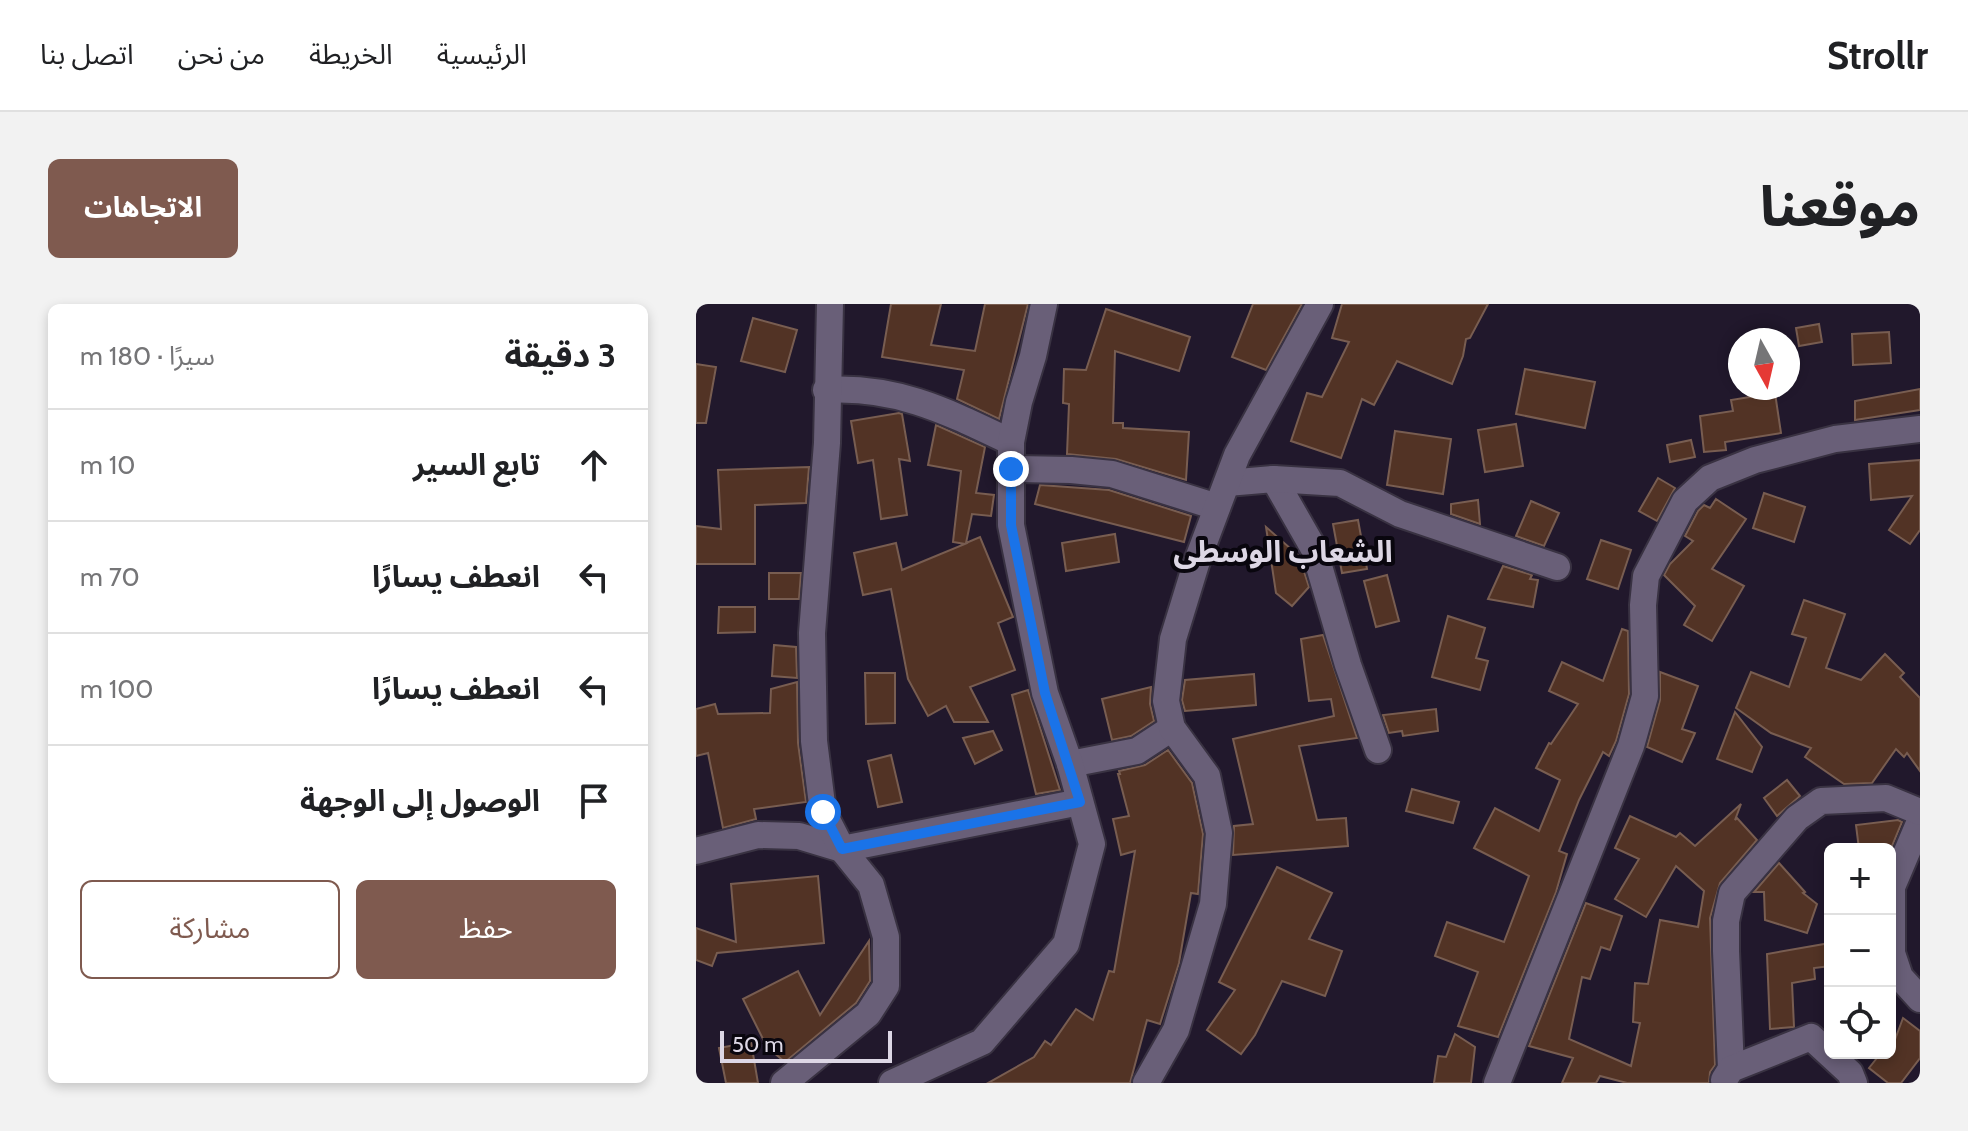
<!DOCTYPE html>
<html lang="ar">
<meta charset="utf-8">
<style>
body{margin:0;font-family:Cabin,"Noto Sans Arabic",sans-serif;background:#f2f2f2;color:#202124;direction:rtl}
.controls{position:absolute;right:24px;bottom:24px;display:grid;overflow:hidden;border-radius:12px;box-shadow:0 4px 12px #0003}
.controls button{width:72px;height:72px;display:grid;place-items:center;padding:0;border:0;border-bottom:2px solid #e0e0e0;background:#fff;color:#202124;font:40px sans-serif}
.compass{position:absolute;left:1032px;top:24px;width:72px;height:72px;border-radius:50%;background:#fff;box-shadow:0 4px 12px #0003;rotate:172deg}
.scale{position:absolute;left:24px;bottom:20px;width:172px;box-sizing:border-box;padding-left:8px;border:4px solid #ddd7e5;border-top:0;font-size:22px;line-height:28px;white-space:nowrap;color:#ddd7e5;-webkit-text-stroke:6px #09060e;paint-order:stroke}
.stop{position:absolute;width:24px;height:24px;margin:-18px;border:6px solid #1a73e8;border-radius:50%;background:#fff}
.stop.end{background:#1a73e8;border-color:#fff;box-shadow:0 2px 8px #0008}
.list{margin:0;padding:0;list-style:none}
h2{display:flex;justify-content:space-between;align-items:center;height:104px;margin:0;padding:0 32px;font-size:34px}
h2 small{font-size:26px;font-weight:400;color:#757577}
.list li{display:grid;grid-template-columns:52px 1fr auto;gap:24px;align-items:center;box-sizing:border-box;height:112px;padding:0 32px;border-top:2px solid #e0e0e0}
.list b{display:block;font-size:30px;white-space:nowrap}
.list em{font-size:26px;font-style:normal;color:#757577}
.actions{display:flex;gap:16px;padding:24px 32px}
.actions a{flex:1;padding:18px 0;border:2px solid #7f5a4f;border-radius:12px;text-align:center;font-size:28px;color:#7f5a4f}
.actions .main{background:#7f5a4f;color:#fff}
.icon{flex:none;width:44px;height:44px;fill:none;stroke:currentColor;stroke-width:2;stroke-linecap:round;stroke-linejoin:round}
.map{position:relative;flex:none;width:1224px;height:779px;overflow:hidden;direction:ltr;border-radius:12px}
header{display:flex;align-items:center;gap:48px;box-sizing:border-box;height:112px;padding:0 40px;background:#fff;border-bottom:2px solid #e0e0e0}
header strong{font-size:38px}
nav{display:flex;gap:44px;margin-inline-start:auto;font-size:28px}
.intro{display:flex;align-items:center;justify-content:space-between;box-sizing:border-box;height:192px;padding:0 48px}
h1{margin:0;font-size:56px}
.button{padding:20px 36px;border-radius:12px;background:#7f5a4f;color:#fff;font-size:28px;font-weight:700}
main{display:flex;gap:48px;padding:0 48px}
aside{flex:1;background:#fff;border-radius:12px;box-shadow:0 4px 12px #0003}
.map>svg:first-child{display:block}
</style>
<header>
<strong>Strollr</strong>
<nav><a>الرئيسية</a><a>الخريطة</a><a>من نحن</a><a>اتصل بنا</a></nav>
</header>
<div class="intro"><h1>موقعنا</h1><a class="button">الاتجاهات</a></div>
<main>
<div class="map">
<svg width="1224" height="779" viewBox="0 0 1224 779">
<rect width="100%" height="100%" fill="#21182c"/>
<g fill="#523325" stroke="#785d51" stroke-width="2">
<polygon points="195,0 245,0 235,41 279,47 289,0 332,0 303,115 261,95 268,66 186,53"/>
<polygon points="557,0 606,0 570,66 536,53"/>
<polygon points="646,0 792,0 774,34 770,35 767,52 756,80 701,57 678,101 666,95 645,154 595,137 611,89 626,93 653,38 636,34"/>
<polygon points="410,5 494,33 483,67 419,47 417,119 427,119 427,124 493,128 490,176 420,155 371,150 373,100 367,99 368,65 390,66"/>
<polygon points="57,14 101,26 89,68 45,57"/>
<polygon points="1123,20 1126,38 1103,42 1100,24"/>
<polygon points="1193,28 1195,59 1157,61 1156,30"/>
<polygon points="0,60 20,63 10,119 0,119"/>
<polygon points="829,65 899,78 889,124 820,110"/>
<polygon points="1224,85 1224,106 1159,116 1159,97"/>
<polygon points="1079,89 1085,129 1029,138 1030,146 1008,148 1004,112 1037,107 1035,96"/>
<polygon points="203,109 206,110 214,157 203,155 211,211 185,215 177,156 162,159 155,117"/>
<polygon points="820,120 827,162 789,168 782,126"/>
<polygon points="240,121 289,143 280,189 298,191 295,212 276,210 270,239 284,233 317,313 302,319 319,366 274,383 292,418 258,418 250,402 232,412 212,375 195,285 167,291 158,249 200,239 206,266 269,240 257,238 265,167 232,161"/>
<polygon points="699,127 755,135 747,190 691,181"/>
<polygon points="995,136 999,153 974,158 971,141"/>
<polygon points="1224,156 1224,226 1214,240 1193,226 1216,192 1175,196 1173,160"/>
<polygon points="113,163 110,199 59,201 59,260 0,260 0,222 25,225 22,166"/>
<polygon points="962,174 979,184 961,217 943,207"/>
<polygon points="344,181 413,186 495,212 488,238 339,200"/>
<polygon points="1068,189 1109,203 1098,238 1057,224"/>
<polygon points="1020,195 1050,215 1016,265 1048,282 1016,337 988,321 999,302 968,271 974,260 997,237 989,232 1002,207 1008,201 1014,204"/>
<polygon points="782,196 784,220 755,210 755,200"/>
<polygon points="835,197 863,209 848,242 820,232"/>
<polygon points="662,216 671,265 646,269 637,220"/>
<polygon points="570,223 603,252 613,283 596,302 580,289"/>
<polygon points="419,230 423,258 370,267 366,239"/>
<polygon points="905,236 935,246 922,285 891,275"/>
<polygon points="807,262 836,271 834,275 842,276 837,303 792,295"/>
<polygon points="73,269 105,269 103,295 73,295"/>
<polygon points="691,271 703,317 680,323 668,277"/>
<polygon points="1108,296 1149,310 1130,364 1165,376 1189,350 1208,369 1204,373 1224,394 1224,467 1211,449 1208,453 1200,445 1176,479 1148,480 1109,453 1115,444 1075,429 1040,404 1055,368 1093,383 1110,334 1096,330"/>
<polygon points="23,303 59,303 59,328 22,329"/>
<polygon points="752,312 789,324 780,354 792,357 784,386 736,373"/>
<polygon points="926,325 932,327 933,390 920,437 913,452 907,448 883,496 863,547 871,550 860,588 802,733 762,722 782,668 739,652 751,618 808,638 833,572 778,544 799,504 843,527 864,476 840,464 853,439 855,440 882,400 853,387 866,358 907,377"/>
<polygon points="627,331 661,434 603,442 621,516 650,514 652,542 537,551 538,522 557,520 537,435 638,412 635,395 613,397 605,335"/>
<polygon points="78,341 100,343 101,374 76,372"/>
<polygon points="964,368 1002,382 986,425 999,429 986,458 951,443 964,396"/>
<polygon points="169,369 199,369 199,419 170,420"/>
<polygon points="558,370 560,401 489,407 486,396 489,376"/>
<polygon points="101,378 102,439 110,498 58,505 60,515 27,524 12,449 0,452 0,405 19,400 22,410 74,409 75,385"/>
<polygon points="455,383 454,400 458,417 435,432 416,436 406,395"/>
<polygon points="332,386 364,486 340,490 316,391"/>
<polygon points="740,405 742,427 707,432 706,427 693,429 687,411"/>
<polygon points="1039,408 1066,443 1056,468 1021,455"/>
<polygon points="297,427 306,446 279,460 267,434"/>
<polygon points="472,446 496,479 507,530 502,590 495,589 483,659 464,720 451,716 434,779 292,779 338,753 349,737 355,741 380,705 397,716 413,667 418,668 439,547 425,551 417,515 433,512 422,470 424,470 423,467 449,461"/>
<polygon points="195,451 206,498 182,503 172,457"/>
<polygon points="1091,476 1104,492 1081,512 1068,494"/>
<polygon points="716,485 763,498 757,519 710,507"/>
<polygon points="1045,500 1039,516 1041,514 1061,536 1024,579 1014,614 1019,761 1014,768 1013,779 931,779 904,772 900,779 866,779 877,754 833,742 890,599 926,612 914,646 905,643 894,675 886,673 873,735 935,762 944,719 937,718 939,679 952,680 964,616 1002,623 1008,587 980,562 950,613 919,595 943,555 919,544 934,512 980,533 984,529 999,542"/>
<polygon points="1202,516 1206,518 1194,547 1163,545 1160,521"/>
<polygon points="1083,559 1109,588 1107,589 1121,600 1111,629 1069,616 1068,588 1058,588"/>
<polygon points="581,563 636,589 613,635 646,647 629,692 586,677 559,731 545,750 511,726 539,686 523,678"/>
<polygon points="122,572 128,639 21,649 16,662 0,656 0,624 40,638 35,580"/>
<polygon points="173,637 174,677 160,699 89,758 71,743 47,695 102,667 124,711"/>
<polygon points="1134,639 1134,662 1118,664 1119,675 1096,679 1098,723 1074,725 1071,650"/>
<polygon points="1207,714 1224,727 1224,754 1205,779 1192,779 1173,764 1185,749 1194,749"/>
<polygon points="759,730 779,743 775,779 738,779 742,752 750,753"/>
<polygon points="55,738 62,779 30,779 23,744"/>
</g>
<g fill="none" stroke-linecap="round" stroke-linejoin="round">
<defs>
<g id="street">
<path d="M130,86c72,-4 122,22 185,52"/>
<polyline points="315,165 375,166 416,170 521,203"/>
<polyline points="578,175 618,245 652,361 682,446"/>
<polyline points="531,179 578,175 644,179 704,210 861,263"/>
<polyline points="374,460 441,447 476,424"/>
<polyline points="1224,517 1196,583 1196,649 1204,673 1224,695"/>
<polyline points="0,547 62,531 103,532 146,545 384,498"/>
<polyline points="1035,765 1030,647 1030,617 1036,589 1101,514 1125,497 1190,494 1224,508"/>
<polyline points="1028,776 1035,765 1115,733 1154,769 1158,779"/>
<polyline points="88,779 172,710 190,682 190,633 175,581 146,545 127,508 118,437 116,329 131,139 134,0"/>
<polyline points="196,779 286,738 370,640 396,540 374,460 349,389 315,221 315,138 323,98 337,52 348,0"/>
<polyline points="450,779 480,726 517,600 523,529 511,472 476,424 470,397 477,335 500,260 541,151 624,0"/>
<polyline points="801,779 935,442 949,392 947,301 950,272 989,197 1014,174 1059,156 1139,135 1224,125"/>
</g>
</defs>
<use href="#street" stroke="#393242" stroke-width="30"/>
<use href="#street" stroke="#695f78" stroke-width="26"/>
</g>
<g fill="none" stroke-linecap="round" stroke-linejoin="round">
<polyline stroke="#1a73e8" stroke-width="10" points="127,508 146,545 384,498 349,389 315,221 315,165"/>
</g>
<g text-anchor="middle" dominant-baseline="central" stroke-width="8" stroke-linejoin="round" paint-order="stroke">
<g font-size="30" font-weight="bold" fill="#ddd7e5" stroke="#09060e">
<text x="587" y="247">الشعاب الوسطى</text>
</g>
</g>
</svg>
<div class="controls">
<button>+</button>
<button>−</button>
<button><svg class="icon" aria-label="locate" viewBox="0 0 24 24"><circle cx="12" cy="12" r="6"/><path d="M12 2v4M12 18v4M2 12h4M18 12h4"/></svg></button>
</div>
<svg class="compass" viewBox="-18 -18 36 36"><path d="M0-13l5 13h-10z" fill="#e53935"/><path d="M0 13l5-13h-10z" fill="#757577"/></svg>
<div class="scale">50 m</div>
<div class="stop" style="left:127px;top:508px"></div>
<div class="stop end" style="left:315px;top:165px"></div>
</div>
<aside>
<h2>3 دقيقة<small>سيرًا · 180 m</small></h2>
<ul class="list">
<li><svg class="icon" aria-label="ahead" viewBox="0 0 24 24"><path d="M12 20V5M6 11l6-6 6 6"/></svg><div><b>تابع السير</b></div><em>10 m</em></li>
<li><svg class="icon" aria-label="left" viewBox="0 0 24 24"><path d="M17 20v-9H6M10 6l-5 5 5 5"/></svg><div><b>انعطف يسارًا</b></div><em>70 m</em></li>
<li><svg class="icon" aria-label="left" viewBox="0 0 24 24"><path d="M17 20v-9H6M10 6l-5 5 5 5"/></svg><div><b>انعطف يسارًا</b></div><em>100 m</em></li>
<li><svg class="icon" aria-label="arrive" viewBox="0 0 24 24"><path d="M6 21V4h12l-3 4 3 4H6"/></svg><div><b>الوصول إلى الوجهة</b></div></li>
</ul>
<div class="actions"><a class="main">حفظ</a><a>مشاركة</a></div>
</aside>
</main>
